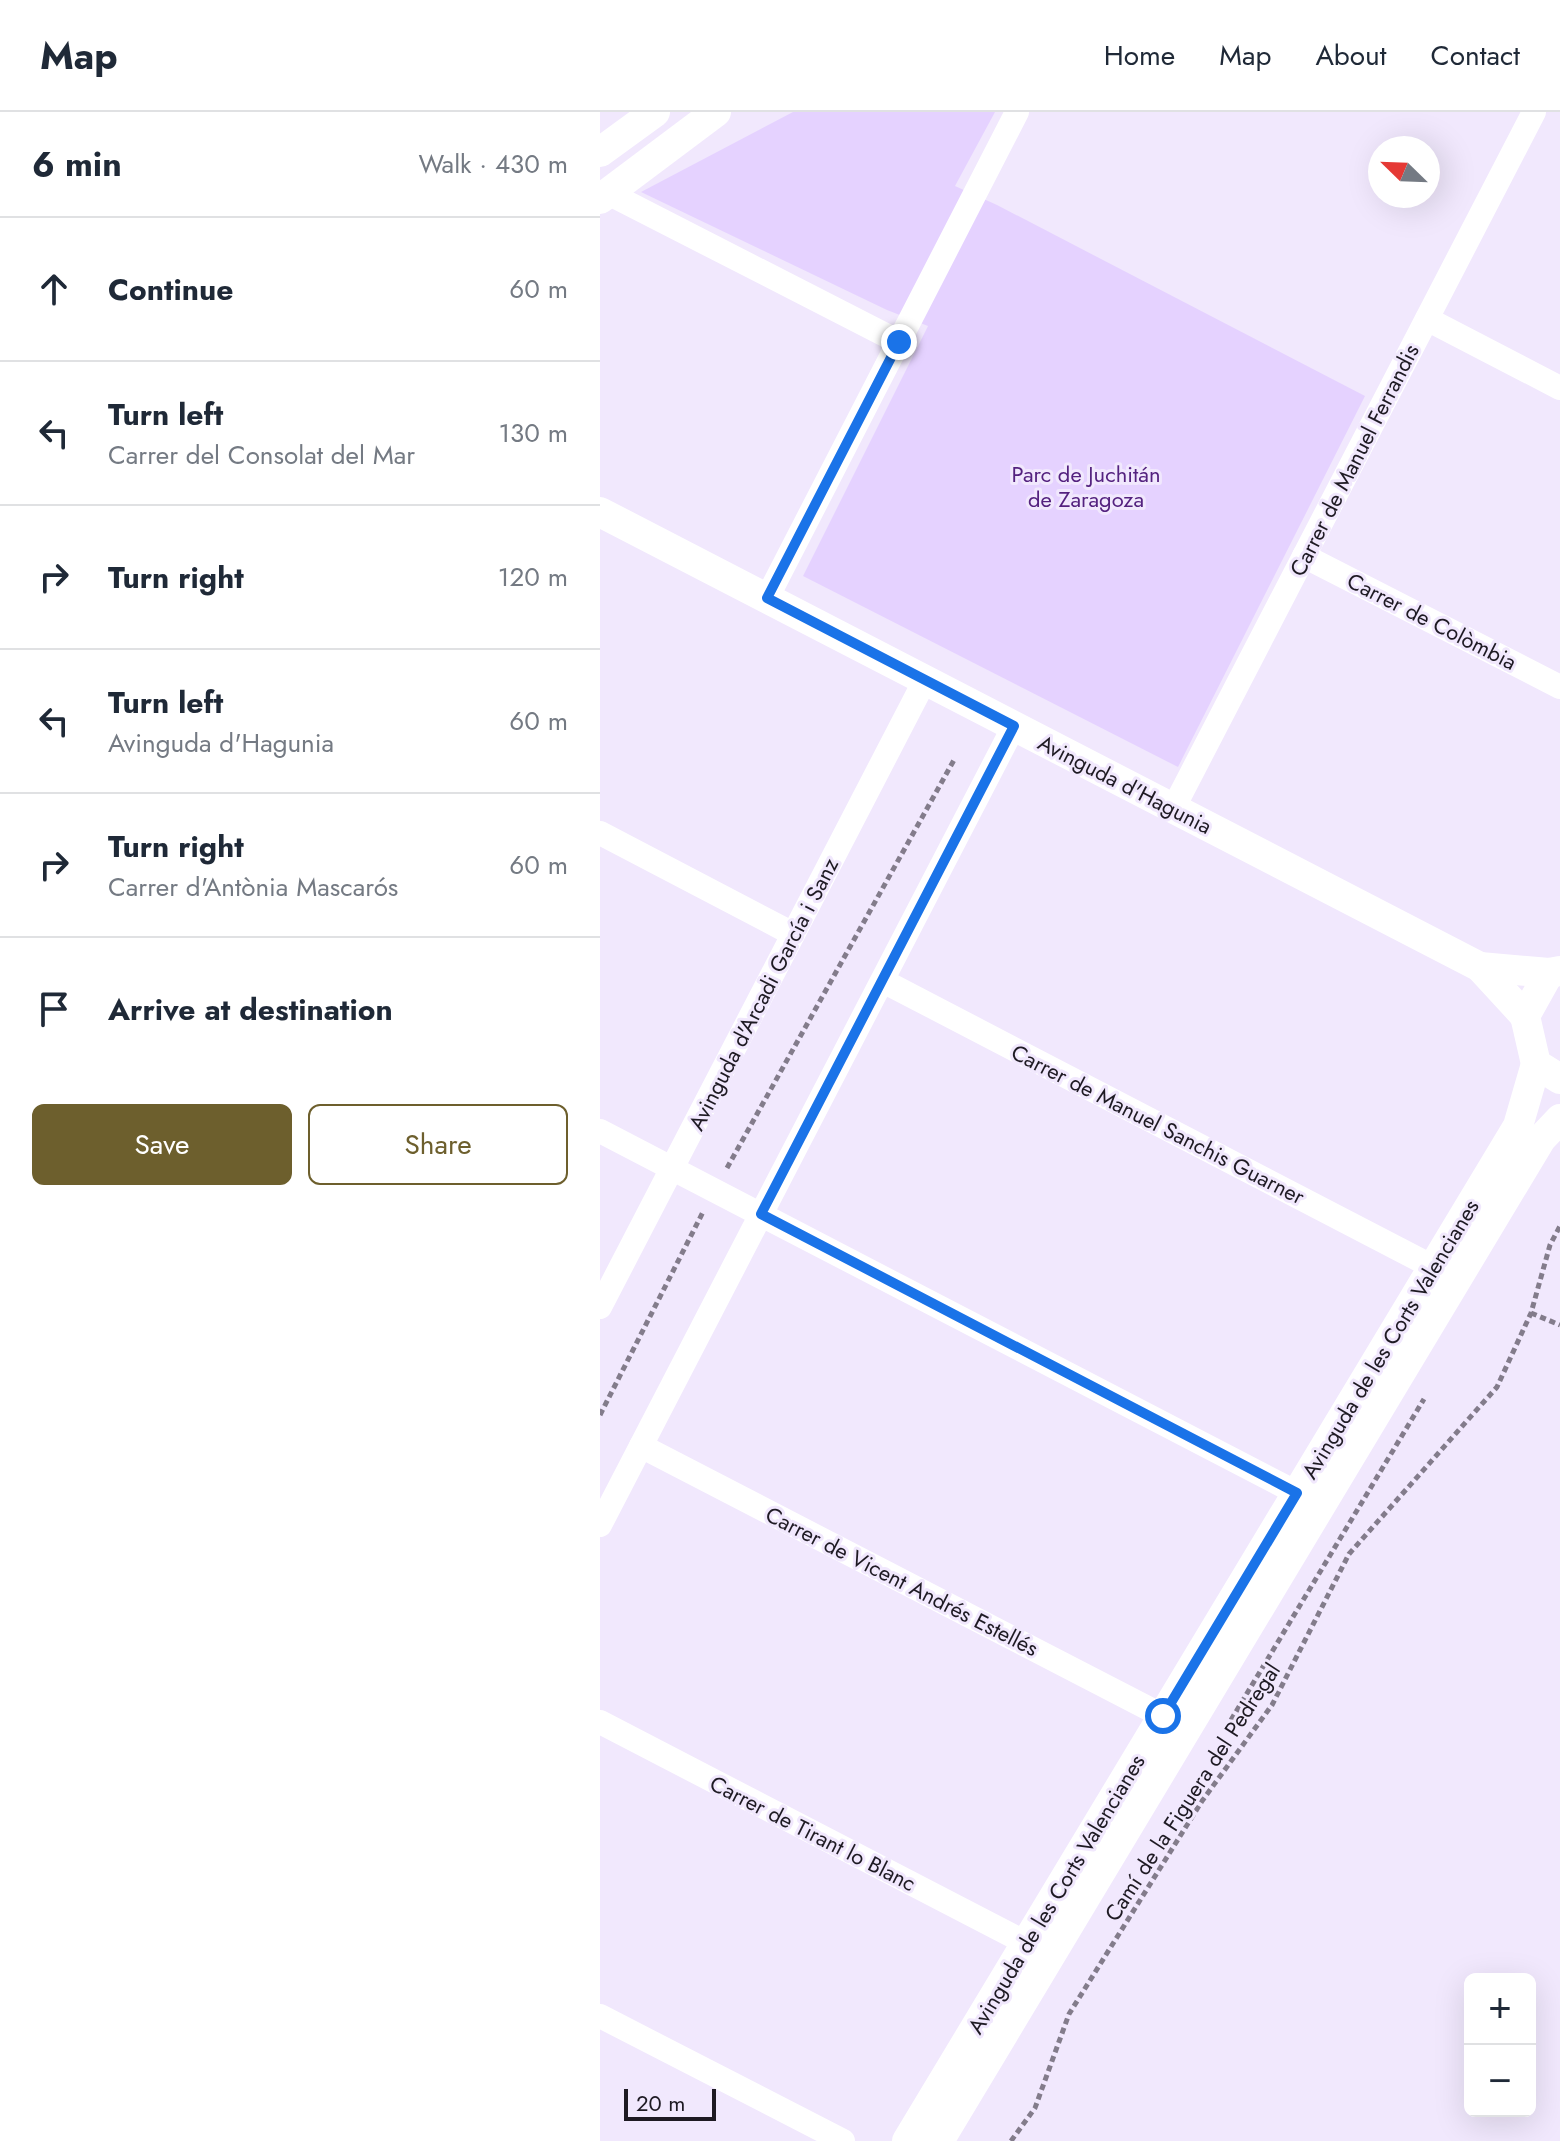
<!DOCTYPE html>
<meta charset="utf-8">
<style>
body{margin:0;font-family:Jost,sans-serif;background:#f6f6f7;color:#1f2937}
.controls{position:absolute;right:24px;bottom:24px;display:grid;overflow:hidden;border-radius:12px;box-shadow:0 8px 32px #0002}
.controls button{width:72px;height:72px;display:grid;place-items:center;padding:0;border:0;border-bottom:2px solid #e0e1e3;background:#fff;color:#1f2937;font:40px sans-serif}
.compass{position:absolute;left:768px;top:24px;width:72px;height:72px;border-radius:50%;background:#fff;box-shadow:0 8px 32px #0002;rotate:293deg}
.scale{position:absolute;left:24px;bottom:20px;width:92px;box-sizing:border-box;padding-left:8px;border:4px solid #1e1a23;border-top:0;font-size:22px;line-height:28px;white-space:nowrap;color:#1e1a23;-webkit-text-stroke:6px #f1e8fd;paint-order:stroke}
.stop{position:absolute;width:24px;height:24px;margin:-18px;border:6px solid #1a73e8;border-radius:50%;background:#fff}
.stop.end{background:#1a73e8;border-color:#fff;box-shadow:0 2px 8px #0008}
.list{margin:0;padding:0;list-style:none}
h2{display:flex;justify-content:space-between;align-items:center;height:104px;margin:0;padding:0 32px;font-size:34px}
h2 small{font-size:26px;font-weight:400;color:#747a83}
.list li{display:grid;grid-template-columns:52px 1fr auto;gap:24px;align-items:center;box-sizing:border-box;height:144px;padding:0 32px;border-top:2px solid #e0e1e3}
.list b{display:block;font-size:30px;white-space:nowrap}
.list p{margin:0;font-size:26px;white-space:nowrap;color:#747a83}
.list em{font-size:26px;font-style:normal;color:#747a83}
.actions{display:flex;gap:16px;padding:24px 32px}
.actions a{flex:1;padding:18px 0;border:2px solid #6d5f2d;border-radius:12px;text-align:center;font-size:28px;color:#6d5f2d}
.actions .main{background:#6d5f2d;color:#fff}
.icon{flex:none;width:44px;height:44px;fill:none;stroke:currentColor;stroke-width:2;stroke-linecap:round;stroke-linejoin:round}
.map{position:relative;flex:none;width:960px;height:2029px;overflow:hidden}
header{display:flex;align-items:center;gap:48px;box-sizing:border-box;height:112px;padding:0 40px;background:#fff;border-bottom:2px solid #e0e1e3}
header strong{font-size:38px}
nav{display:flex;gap:44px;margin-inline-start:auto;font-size:28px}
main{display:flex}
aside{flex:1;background:#fff}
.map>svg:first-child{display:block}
</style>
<header>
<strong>Map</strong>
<nav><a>Home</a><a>Map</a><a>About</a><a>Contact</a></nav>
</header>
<main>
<aside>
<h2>6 min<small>Walk · 430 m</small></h2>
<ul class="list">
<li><svg class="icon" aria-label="ahead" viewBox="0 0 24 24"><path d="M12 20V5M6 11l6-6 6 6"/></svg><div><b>Continue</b></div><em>60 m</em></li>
<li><svg class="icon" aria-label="left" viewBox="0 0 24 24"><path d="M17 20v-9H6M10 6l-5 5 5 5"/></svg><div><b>Turn left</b><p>Carrer del Consolat del Mar</p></div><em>130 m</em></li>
<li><svg class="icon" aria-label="right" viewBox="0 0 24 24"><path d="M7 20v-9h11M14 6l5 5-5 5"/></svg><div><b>Turn right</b></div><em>120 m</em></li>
<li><svg class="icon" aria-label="left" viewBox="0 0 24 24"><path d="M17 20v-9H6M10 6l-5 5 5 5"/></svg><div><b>Turn left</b><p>Avinguda d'Hagunia</p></div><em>60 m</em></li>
<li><svg class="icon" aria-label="right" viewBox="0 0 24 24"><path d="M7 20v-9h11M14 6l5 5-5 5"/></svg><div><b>Turn right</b><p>Carrer d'Antònia Mascarós</p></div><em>60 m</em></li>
<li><svg class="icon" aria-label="arrive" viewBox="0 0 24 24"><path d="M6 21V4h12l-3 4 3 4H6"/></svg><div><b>Arrive at destination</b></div></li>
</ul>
<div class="actions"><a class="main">Save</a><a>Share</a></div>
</aside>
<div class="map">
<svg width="960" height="2029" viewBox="0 0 960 2029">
<rect width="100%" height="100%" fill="#f1e8fd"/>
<polygon fill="#e5d2ff" points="193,0 395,0 355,74 397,93 765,284 578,655 203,464 328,214 287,198 41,80"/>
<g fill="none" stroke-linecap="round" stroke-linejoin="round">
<g stroke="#837c8b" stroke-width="5" stroke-dasharray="6 4" stroke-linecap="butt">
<polyline points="127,1056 354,648"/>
<polyline points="931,1201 960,1213"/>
<polyline points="0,1303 103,1100"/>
<polyline points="631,1608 824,1287"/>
<polyline points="411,2029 435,1996 469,1902 602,1689 672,1593 749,1442 897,1275 931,1201 950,1133 960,1114"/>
</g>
<g stroke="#fff" stroke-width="24">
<polyline points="8,81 299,230"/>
<polyline points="827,207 960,276"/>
<polyline points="704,444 960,575"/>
<polyline points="167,486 417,0"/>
<polyline points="573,697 934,0"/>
<polyline points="0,721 193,822"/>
<polyline points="283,869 833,1155"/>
<polyline points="0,1019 697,1381"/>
<polyline points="0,1195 325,568"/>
<polyline points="41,1334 563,1604"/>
<polyline points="0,1413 414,614"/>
<polyline points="0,1610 426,1831"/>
<polyline points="0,1904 243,2029"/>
</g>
<g stroke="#fff" stroke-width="30">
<polyline points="0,40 55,0"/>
<polyline points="0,87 116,0"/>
<polyline points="0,400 880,855 925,904"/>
<polyline points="880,855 949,861 960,859"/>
<polyline points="949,861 925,904 936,952 960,967"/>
<polyline points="307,2029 918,1014 936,952"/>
<polyline points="339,2029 941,1027 960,1007"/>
</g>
</g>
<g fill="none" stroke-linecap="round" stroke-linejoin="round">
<polyline stroke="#1a73e8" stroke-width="10" points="299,230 167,486 414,614 161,1102 697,1381 563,1604"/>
</g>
<g text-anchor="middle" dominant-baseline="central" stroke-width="6" stroke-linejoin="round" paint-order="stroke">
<g font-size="22" fill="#1e1a23" stroke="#f1e8fd">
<text transform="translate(754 348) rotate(-63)">Carrer de Manuel Ferrandis</text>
<text transform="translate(832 509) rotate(27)">Carrer de Colòmbia</text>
<text transform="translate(525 672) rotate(27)">Avinguda d'Hagunia</text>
<text transform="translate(163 882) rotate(-63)">Avinguda d'Arcadi García i Sanz</text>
<text transform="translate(558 1012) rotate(27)">Carrer de Manuel Sanchis Guarner</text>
<text transform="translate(790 1227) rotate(-59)">Avinguda de les Corts Valencianes</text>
<text transform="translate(302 1469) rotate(27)">Carrer de Vicent Andrés Estellés</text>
<text transform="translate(592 1680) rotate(-57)">Camí de la Figuera del Pedregal</text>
<text transform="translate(213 1721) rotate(27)">Carrer de Tirant lo Blanc</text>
<text transform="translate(456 1782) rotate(-59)">Avinguda de les Corts Valencianes</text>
</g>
<g font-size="22" fill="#54227f" stroke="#f1e8fd">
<text x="486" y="362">Parc de Juchitán<tspan x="486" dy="25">de Zaragoza</tspan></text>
</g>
</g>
</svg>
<div class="controls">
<button>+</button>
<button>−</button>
</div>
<svg class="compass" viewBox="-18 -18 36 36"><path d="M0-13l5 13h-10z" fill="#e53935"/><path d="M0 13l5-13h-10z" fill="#747a83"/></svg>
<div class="scale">20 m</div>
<div class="stop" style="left:563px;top:1604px"></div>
<div class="stop end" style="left:299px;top:230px"></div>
</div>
</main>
